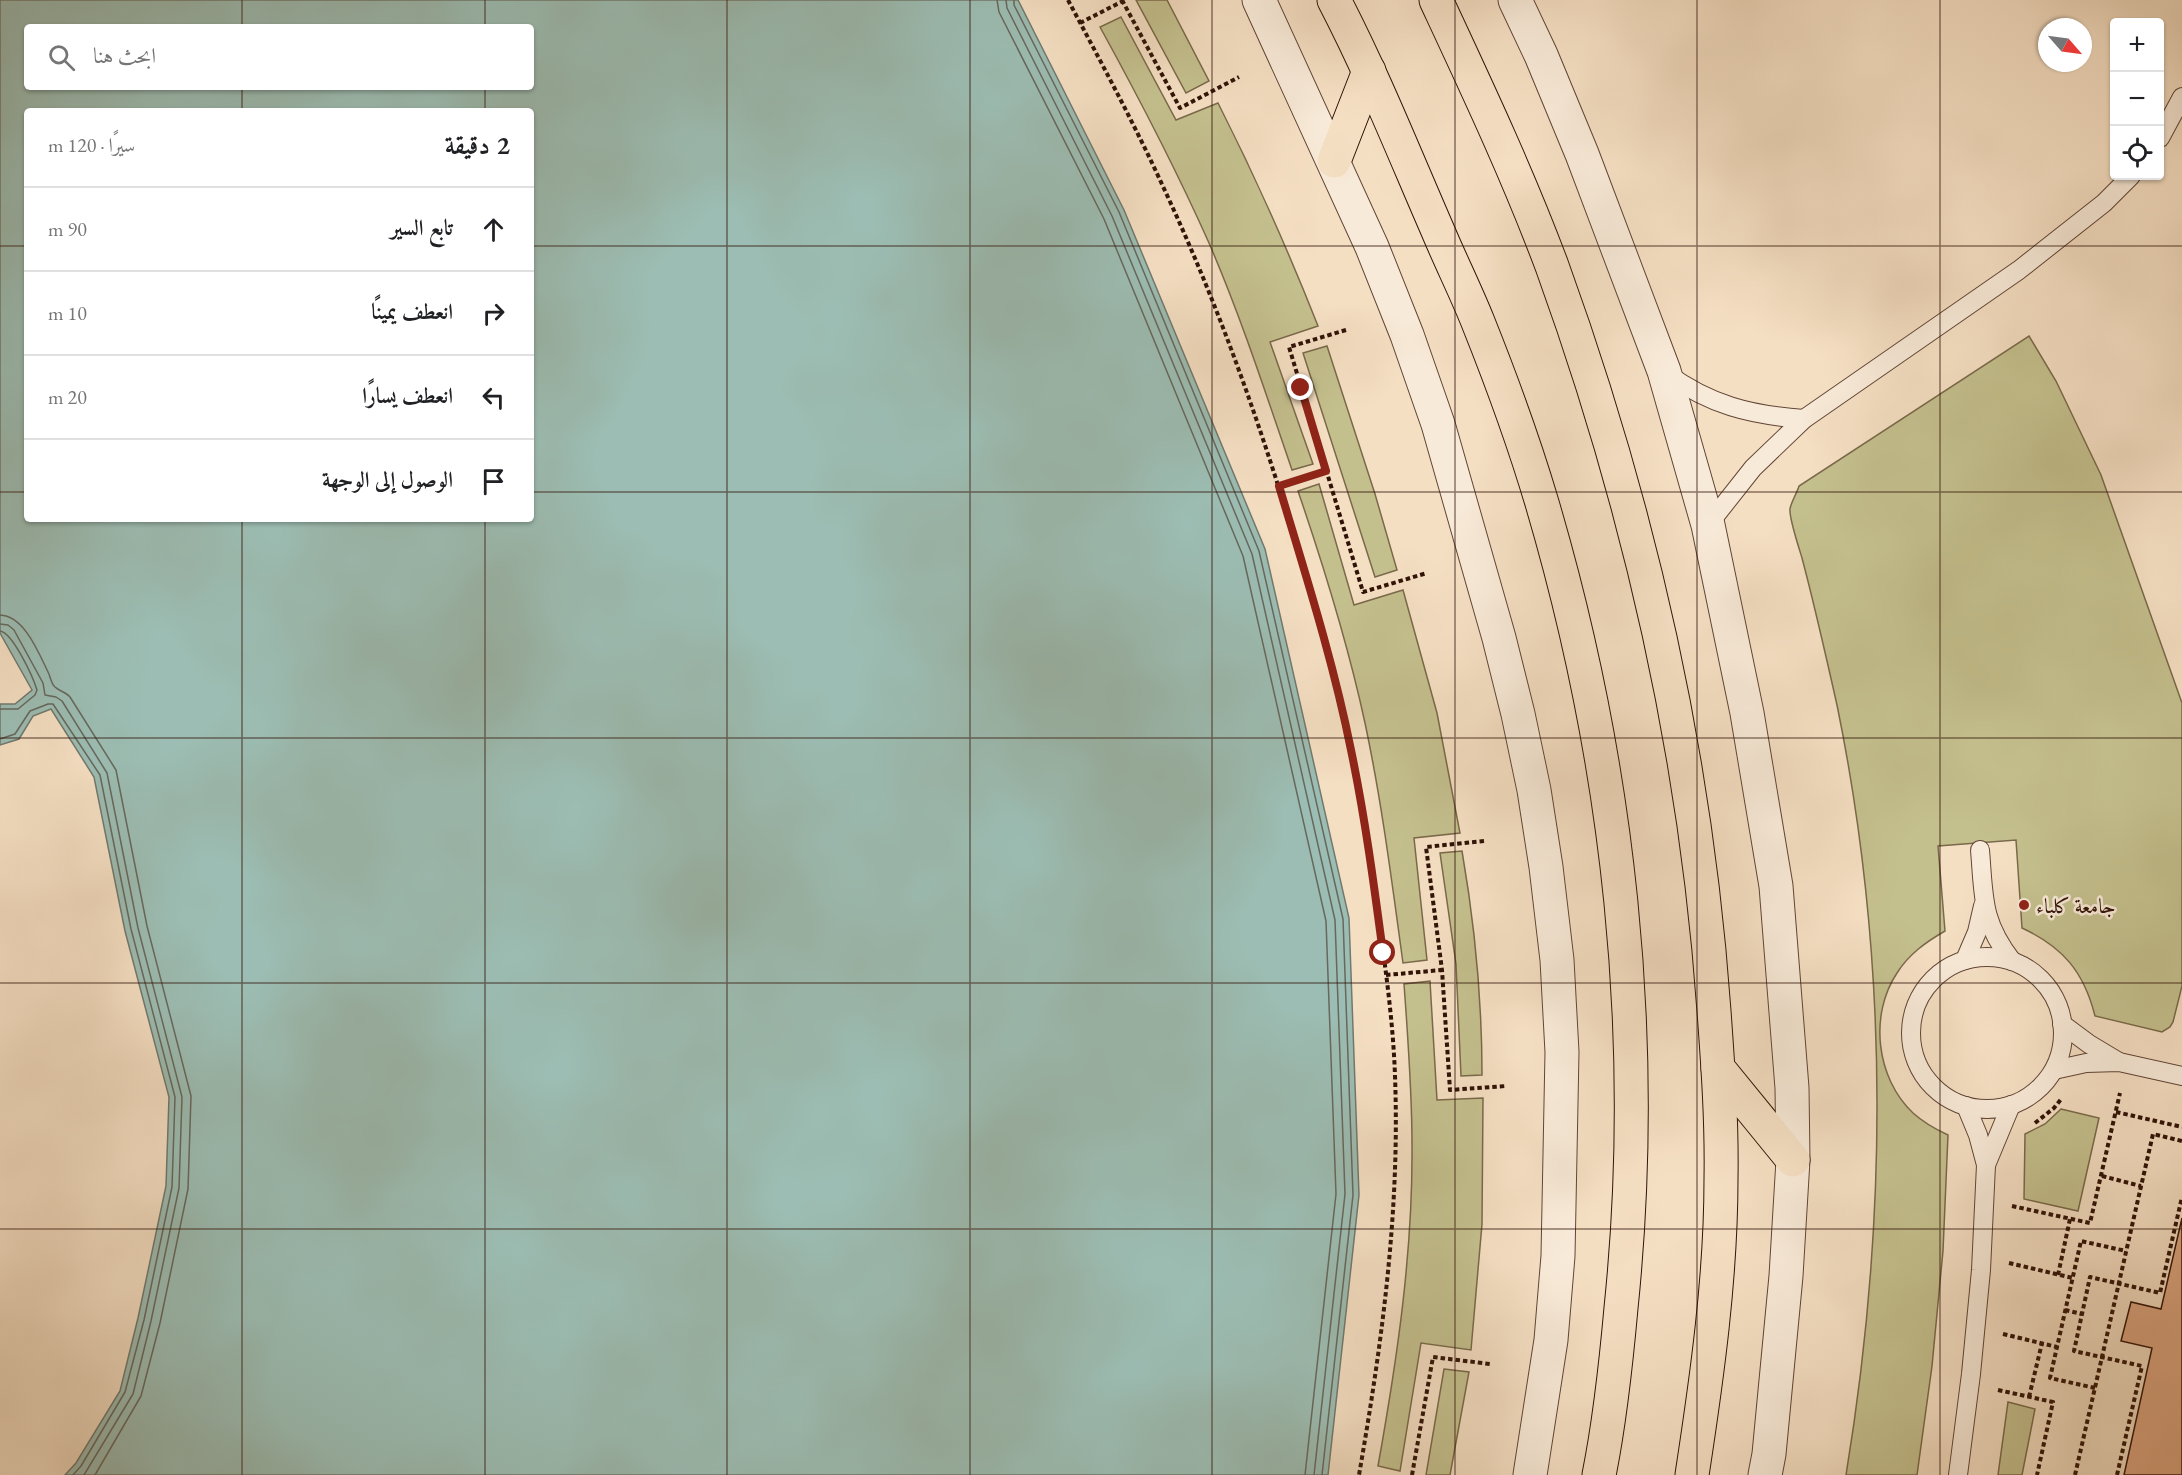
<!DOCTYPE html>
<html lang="ar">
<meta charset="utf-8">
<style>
body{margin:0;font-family:"EB Garamond",Amiri,serif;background:#f6f6f6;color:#202124;direction:rtl}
.controls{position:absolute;right:18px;top:18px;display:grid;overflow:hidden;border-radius:6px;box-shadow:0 2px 4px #0004}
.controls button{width:54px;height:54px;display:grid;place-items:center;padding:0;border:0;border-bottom:2px solid #e0e0e0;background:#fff;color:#202124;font:30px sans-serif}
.compass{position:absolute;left:2038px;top:18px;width:54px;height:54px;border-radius:50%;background:#fff;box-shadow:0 2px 4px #0004;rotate:118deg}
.stop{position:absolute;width:18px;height:18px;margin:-14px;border:4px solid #8f2418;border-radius:50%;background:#fff}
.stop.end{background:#8f2418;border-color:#fff;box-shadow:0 2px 6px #0008}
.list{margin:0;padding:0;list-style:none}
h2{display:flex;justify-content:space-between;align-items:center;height:78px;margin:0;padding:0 24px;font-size:26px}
h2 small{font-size:20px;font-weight:400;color:#757577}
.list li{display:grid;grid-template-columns:39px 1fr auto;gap:18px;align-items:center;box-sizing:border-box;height:84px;padding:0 24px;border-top:2px solid #e0e0e0}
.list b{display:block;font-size:22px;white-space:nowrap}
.list em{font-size:20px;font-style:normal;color:#757577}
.icon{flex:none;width:33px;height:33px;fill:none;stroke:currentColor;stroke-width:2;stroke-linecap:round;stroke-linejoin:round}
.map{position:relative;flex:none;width:2182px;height:1475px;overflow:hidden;direction:ltr}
.search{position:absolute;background:#fff;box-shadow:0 2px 4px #0004;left:24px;top:24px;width:510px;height:66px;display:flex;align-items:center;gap:15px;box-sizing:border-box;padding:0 21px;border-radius:6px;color:#757577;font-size:22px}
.panel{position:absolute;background:#fff;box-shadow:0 2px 4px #0004;left:24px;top:108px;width:510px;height:414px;border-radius:6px;direction:rtl}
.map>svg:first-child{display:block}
</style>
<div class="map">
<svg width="2182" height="1475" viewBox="0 0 2182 1475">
<rect width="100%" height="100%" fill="#f5dfc3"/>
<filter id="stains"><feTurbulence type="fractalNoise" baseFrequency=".00333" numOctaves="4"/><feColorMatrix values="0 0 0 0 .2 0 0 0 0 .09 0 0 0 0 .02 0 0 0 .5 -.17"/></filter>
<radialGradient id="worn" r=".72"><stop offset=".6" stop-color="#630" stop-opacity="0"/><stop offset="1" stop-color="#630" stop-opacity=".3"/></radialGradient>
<g fill="#c4c08e" stroke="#7a694a" stroke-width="1.5">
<polygon points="1136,0 1167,0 1209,81 1186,93"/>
<path d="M1121,17l55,103 42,-17c37,73 70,147 100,223l-48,16 43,122 -21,6c-26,-76 -51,-153 -83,-227 -33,-74 -70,-145 -109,-216z"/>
<path d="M2029,336l27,45 45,94 81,228v283l-9,36 -3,5 -8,5 -67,-16c-11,-44 -32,-69 -73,-88l-6,-88 -78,6 7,85c-19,11 -36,23 -48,42 -28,42 -21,105 16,140 10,9 22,16 35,22l-5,116 -11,115 -15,109h-71c42,-255 43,-516 -9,-770 -11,-49 -22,-98 -35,-147 -3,-10 -13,-40 -12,-49 1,-7 7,-16 9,-23z"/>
<polygon points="1327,346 1375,494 1397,570 1375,577 1303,353"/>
<path d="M1319,484l35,121 49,-15 34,123 23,120 -46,5 13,122 -24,3c-11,-80 -21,-160 -38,-240 -17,-79 -41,-156 -67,-232z"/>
<path d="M1462,851c13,75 20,148 20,224l-21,1 -5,-112 -16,-111z"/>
<path d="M1430,981l7,119 46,-2 -1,126 -11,126 -50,-7 -21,128 -22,-5c19,-106 35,-213 34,-322 0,-53 -4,-106 -8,-160z"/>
<polygon points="2061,1109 2099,1118 2078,1211 2024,1199 2025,1134 2045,1124"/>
<polygon points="1444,1369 1469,1372 1450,1475 1426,1475"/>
<polygon points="2008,1402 2035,1409 2022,1475 1998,1475"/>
</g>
<path fill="#9cbdb3" stroke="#71796e" stroke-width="1.5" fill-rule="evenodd" d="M0,0h1018l106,210 141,339 84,369 10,277 -31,280h-1263l11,-12 44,-72 18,-73 28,-132 3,-89 -44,-166 -31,-154 -43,-68 -18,7 -14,23 -19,6v-41h15l17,-14 -32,-57zM27,27h504v60h-504zM27,111h504v408h-504z"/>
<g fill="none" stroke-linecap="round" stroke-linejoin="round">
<g stroke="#66685d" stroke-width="1.5">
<polyline points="997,0 999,12 1104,219 1243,556 1326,921 1336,1194 1305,1475"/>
<polyline points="1006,0 1007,8 1112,216 1252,554 1335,920 1345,1194 1314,1475"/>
<polyline points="1014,0 1014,5 1119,212 1259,551 1343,919 1353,1195 1322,1475"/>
<path d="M0,615c25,1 39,39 49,59 1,3 3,11 6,13 4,4 11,5 15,10l46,73 31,156 44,170 -3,93 -28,134 -19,73 -46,79"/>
<polyline points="0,624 8,625 14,630 43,683 45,695 56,697 62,701 107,773 138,928 182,1097 179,1188 151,1321 133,1394 84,1475"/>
<path d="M0,631c13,2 33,46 37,59l-2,5 -17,14h-18"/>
<polyline points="0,739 15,734 30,711 48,704 53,704 100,775 131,929 175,1097 172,1187 144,1320 125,1392 81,1466 73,1475"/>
</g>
</g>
<polygon fill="#dda580" stroke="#301207" stroke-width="1.5" points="2182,1218 2182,1475 2124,1475 2152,1348 2121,1341 2131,1302 2161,1309"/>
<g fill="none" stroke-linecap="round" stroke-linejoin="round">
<defs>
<g id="service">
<polyline points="2160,138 2182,97"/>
<path d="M1666,373c44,32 84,42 138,46"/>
<polyline points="1708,525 1753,468 1804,419 2019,270 2104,203 2131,176"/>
<path d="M1980,850c4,47 1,71 32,111"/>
<circle cx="1987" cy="1033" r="76"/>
<polyline points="1965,960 1977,932 1983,906"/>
<polyline points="2062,1024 2089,1044 2119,1062"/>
<polyline points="2054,1070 2086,1063 2119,1062 2182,1076"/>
<polyline points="1986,1165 2011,1105"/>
<polyline points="1958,1475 1971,1374 1981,1270 1986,1165 1978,1135 1966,1106"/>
</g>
<g id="tertiary">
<polyline points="1259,0 1372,247 1407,335 1438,424 1499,638 1518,714 1534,790 1546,867 1557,960 1562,1052 1558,1256 1551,1340 1530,1475"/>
<polyline points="1515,0 1541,55 1582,154 1664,371 1708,525 1747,713 1776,886 1792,1088 1793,1160 1786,1276 1769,1454 1765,1475"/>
</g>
<g id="trunk">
<path d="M1334,0c39,75 70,153 104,231 13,31 28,61 40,91 24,60 46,120 64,181 77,261 107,534 79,805 -5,56 -11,112 -22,167"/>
<path d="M1436,0c41,88 82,175 116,266 87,240 144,490 162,745 4,55 8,112 7,168 0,99 -14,198 -29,296"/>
<polyline points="1334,161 1369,71"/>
<polyline points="1718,1068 1793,1160"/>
</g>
</defs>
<use href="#service" stroke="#614536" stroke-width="20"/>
<use href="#tertiary" stroke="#614536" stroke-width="35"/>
<use href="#trunk" stroke="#301207" stroke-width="35"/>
<g stroke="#301207" stroke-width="4" stroke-dasharray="4.5 3" stroke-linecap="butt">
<path d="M1068,0c34,64 68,127 98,193 53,114 95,233 131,354 35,116 63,233 79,353 8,58 17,117 19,176 5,135 -13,267 -36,399"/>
<polyline points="1122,0 1180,108 1239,77"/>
<polyline points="1080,23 1123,1"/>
<polyline points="1346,330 1289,347 1363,592 1427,573"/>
<polyline points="1279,486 1326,471"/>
<polyline points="1484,841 1426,847 1442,970 1450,1090 1506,1086"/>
<polyline points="1386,975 1442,970"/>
<polyline points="2116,1112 2182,1127"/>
<polyline points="2035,1123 2054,1108 2062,1098"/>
<polyline points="2102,1176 2141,1186"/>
<polyline points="2012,1206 2090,1223 2120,1093"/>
<polyline points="2009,1263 2073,1278"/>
<polyline points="2058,1275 2070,1219"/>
<polyline points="2065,1310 2082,1314"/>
<polyline points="2003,1334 2057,1347"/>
<polyline points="2095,1388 2050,1378 2081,1241 2126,1251"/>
<polyline points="1998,1390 2053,1402 2037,1475"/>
<polyline points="2029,1397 2042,1343"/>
<polyline points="1412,1475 1433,1357 1490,1364"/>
<polyline points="2075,1475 2153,1134 2182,1141"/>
<polyline points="2117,1475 2142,1366 2074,1351 2090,1277 2160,1293 2182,1197"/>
</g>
<use href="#service" stroke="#f8ead8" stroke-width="18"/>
<use href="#tertiary" stroke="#f8ead8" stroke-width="33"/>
<use href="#trunk" stroke="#f5dfc3" stroke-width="33"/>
</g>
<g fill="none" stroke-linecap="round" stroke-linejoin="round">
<path stroke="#8f2418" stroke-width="8" d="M1301,388l25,83 -47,15c26,87 54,174 72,264 14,67 23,135 32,203"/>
</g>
<path fill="none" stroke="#301207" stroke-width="1.5" stroke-opacity="0.55" d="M242,0v27M485,0v27M727,0v1475M970,0v1475M1212,0v1475M1455,0v1475M1697,0v1475M1940,0v1475M242,87v24M485,87v24M0,246h27M531,246h1651M0,492h27M531,492h1651M242,519v956M485,519v956M0,738h2182M0,983h2182M0,1229h2182"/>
<circle fill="#8f2418" stroke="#f8ead8" stroke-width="2" cx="2024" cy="905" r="6"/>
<g text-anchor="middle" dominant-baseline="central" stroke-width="5" stroke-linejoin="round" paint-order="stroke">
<g font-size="21" fill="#301207" stroke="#f8ead8" text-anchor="start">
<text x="2036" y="905">جامعة كلباء</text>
</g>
</g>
<rect width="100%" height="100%" filter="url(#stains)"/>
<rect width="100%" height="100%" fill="url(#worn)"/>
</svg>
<div class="controls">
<button>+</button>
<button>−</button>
<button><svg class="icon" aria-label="locate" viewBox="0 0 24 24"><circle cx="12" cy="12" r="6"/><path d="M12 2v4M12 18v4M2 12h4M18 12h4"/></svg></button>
</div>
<svg class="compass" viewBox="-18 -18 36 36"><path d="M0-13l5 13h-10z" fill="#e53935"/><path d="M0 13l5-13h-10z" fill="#757577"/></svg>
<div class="stop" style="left:1383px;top:953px"></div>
<div class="stop end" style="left:1301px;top:388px"></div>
<div class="search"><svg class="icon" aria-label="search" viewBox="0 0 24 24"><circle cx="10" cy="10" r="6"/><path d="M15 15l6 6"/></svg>ابحث هنا</div>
<section class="panel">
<h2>2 دقيقة<small>سيرًا · 120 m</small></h2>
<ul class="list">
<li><svg class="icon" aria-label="ahead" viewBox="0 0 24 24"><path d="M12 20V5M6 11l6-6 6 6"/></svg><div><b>تابع السير</b></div><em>90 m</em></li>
<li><svg class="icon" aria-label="right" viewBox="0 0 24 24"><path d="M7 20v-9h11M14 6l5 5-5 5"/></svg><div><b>انعطف يمينًا</b></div><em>10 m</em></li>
<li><svg class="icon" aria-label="left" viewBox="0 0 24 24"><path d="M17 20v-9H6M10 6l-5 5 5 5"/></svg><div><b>انعطف يسارًا</b></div><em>20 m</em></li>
<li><svg class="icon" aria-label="arrive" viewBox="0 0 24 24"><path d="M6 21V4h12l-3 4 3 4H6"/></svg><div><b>الوصول إلى الوجهة</b></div></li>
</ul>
</section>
</div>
